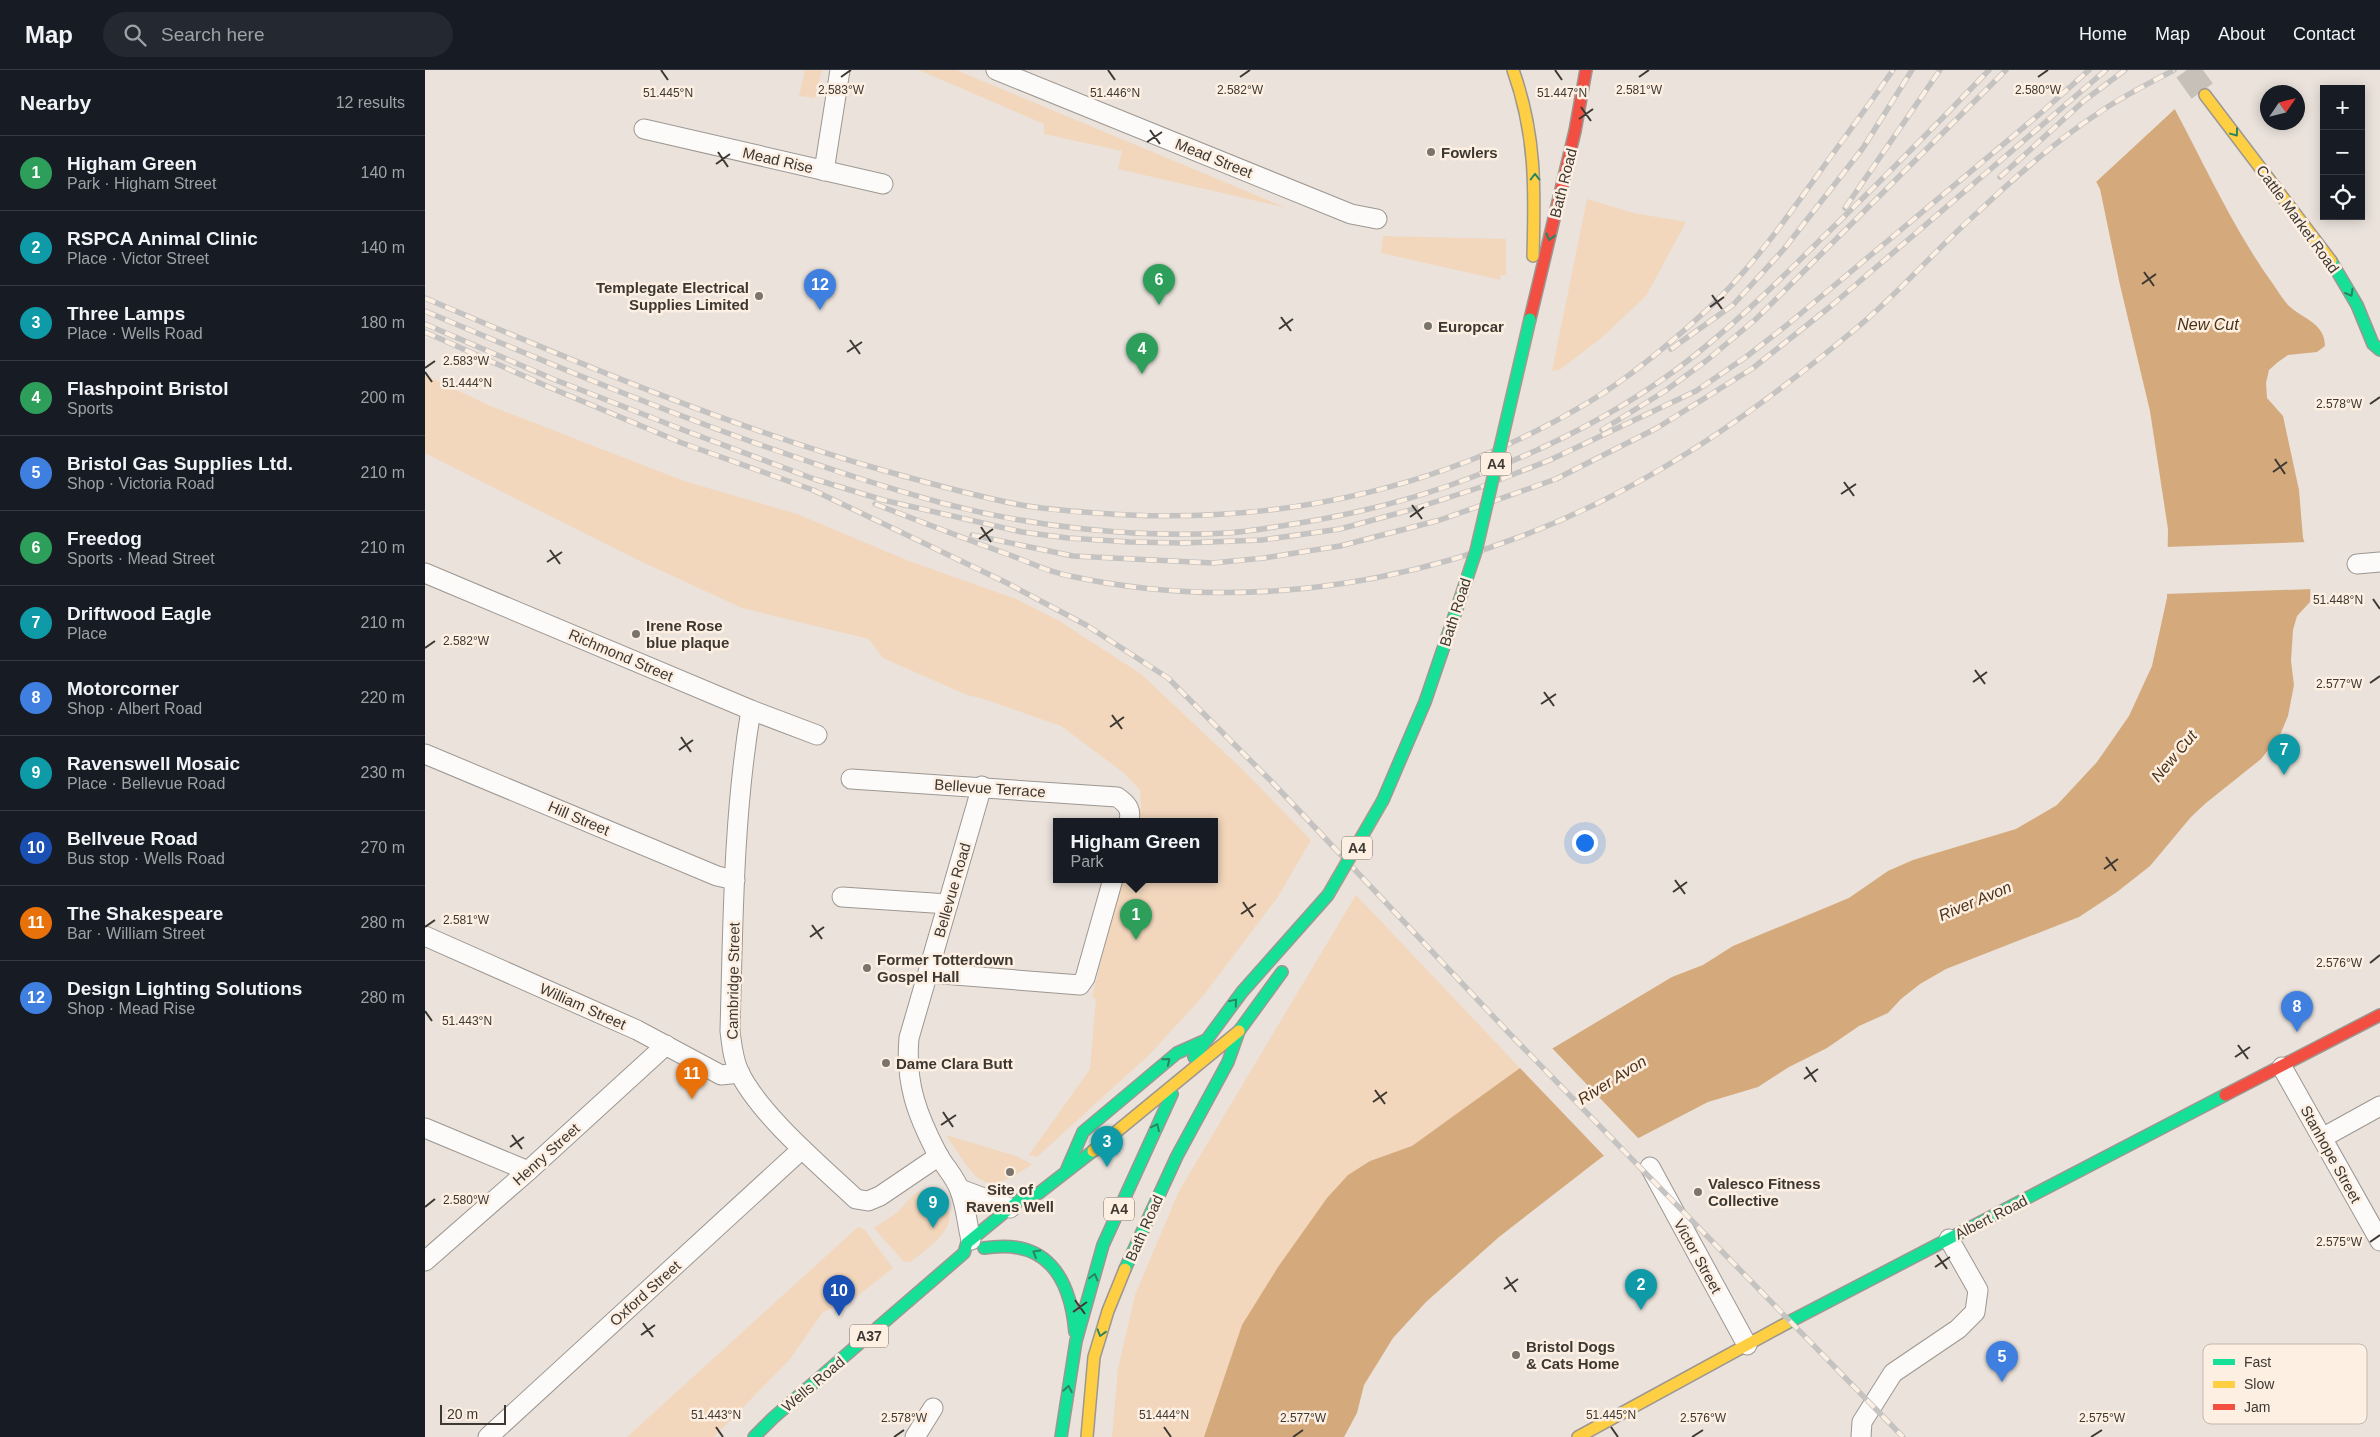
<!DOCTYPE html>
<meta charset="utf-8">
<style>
body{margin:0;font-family:Helvetica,sans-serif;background:#242831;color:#f1f3f6}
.controls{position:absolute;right:15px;top:15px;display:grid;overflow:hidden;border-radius:0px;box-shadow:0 2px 12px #0003}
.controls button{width:45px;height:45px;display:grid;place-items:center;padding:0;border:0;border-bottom:1px solid #363941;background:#171b24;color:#f1f3f6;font:25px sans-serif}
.compass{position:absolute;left:1835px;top:15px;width:45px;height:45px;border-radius:50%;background:#171b24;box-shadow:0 2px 12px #0003;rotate:55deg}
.scale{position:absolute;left:15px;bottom:12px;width:66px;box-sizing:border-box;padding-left:5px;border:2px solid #3d3832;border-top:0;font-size:14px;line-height:18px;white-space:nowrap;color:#3d3832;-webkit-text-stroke:4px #fdefe2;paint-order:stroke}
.you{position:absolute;left:1159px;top:772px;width:18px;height:18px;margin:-12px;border:4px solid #fff;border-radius:50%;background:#1a73e8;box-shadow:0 0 0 8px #1a73e833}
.badge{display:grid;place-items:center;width:32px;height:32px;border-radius:50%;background:#ea580c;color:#fff;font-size:16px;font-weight:700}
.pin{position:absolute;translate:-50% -41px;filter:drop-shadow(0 1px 2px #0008)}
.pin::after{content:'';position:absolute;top:26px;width:18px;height:15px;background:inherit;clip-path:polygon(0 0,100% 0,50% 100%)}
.popup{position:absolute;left:628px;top:748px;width:165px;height:65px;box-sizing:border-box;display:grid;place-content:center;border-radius:0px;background:#171b24;filter:drop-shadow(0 1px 4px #0005);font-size:16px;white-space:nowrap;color:#9ea1a6}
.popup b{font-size:19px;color:#f1f3f6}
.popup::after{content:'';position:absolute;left:50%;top:100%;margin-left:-10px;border:10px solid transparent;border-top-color:#171b24}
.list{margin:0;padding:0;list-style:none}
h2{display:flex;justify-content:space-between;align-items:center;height:65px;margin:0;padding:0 20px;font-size:21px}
h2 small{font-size:16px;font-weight:400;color:#9ea1a6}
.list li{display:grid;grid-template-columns:32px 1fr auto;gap:15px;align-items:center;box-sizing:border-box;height:75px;padding:0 20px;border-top:1px solid #363941}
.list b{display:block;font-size:19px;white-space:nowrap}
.list p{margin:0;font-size:16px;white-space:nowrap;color:#9ea1a6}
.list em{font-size:16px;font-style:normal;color:#9ea1a6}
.icon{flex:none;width:28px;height:28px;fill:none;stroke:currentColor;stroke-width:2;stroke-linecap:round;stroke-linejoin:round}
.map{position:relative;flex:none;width:1955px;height:1367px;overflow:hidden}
header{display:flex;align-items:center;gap:30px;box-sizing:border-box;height:70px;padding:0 25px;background:#171b24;border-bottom:1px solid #363941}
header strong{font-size:24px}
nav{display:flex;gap:28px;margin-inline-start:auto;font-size:18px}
.search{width:350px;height:45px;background:#242831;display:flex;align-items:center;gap:12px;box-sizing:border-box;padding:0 18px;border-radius:28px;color:#9ea1a6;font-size:19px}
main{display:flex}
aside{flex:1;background:#171b24}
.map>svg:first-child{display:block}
</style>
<header>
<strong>Map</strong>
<div class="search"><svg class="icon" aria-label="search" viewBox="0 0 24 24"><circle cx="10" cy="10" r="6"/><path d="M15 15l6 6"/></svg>Search here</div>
<nav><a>Home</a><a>Map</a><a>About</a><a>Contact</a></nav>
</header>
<main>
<aside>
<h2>Nearby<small>12 results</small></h2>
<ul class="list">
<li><span class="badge" style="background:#2e9e5b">1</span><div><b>Higham Green</b><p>Park · Higham Street</p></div><em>140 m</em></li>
<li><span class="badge" style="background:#0f9aa8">2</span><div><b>RSPCA Animal Clinic</b><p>Place · Victor Street</p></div><em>140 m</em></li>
<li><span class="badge" style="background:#0f9aa8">3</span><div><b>Three Lamps</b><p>Place · Wells Road</p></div><em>180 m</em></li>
<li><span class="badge" style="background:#2e9e5b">4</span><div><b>Flashpoint Bristol</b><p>Sports</p></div><em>200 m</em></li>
<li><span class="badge" style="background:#3f7fe0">5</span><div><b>Bristol Gas Supplies Ltd.</b><p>Shop · Victoria Road</p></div><em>210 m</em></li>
<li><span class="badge" style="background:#2e9e5b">6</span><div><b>Freedog</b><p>Sports · Mead Street</p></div><em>210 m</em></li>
<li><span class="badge" style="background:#0f9aa8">7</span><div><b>Driftwood Eagle</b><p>Place</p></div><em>210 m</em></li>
<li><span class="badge" style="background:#3f7fe0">8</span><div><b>Motorcorner</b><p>Shop · Albert Road</p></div><em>220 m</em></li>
<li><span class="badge" style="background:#0f9aa8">9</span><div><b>Ravenswell Mosaic</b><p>Place · Bellevue Road</p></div><em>230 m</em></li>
<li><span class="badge" style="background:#1a4fb4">10</span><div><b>Bellveue Road</b><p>Bus stop · Wells Road</p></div><em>270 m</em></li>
<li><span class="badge" style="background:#e8710a">11</span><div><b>The Shakespeare</b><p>Bar · William Street</p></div><em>280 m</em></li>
<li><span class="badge" style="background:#3f7fe0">12</span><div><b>Design Lighting Solutions</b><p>Shop · Mead Rise</p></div><em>280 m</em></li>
</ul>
</aside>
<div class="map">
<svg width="1955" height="1367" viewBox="0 0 1955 1367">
<rect width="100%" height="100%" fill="#eae2db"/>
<g fill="#f2d7bc">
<polygon points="380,0 397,0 390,28 374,26"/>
<polygon points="494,0 531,0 862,138 693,99 697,81 619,64 619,54"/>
<polygon points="1654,46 1783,456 1690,719 1483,829 828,1367 687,1367 693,1299 710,1225 754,1121 931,825 1095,998 1247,907 1278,895 1308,876 1424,828 1463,801 1488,790 1591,759 1632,735 1672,692 1704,646 1727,596 1742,528 1743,459 1725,341 1694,210 1675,119 1660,90"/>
<polygon points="1162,129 1208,143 1261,152 1221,226 1175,269 1134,300 1127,301"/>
<polygon points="958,166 1081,169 1081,205 1075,205 1076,210 956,183"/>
<polygon points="0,305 63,335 259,411 372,444 484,491 591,529 636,552 716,604 818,700 886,770 852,828 778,926 725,984 612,1087 604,1085 665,999 671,929 667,927 696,809 790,809 790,751 712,751 716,737 715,720 699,703 636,656 556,628 542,625 458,588 444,569 317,538 213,490 0,383"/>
<path d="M521,1065l70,21 16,8c-51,38 -56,14 -86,-29z"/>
<path d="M499,1119c11,2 16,6 22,15 15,23 -20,46 -36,58h-6l-30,-34 24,-16 15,-17z"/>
<polygon points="433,1157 439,1159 468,1198 425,1232 398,1242 365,1289 289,1367 202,1367"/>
</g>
<path fill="#d4aa7d" d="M1731,5c40,69 70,144 117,209 5,7 10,16 16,22 14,13 36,17 36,40l-8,6 -29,3 -10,7 -9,8 -3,13 1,15 16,18 16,74 4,48 8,22 -1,42 -13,14 -4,14 -2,31 3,24 -6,31 -8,19 -19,24 -55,44 -15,14 -41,49 -33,26 -38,25 -133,52 -26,15 -19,15 -13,14 -29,13 -32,22 -38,19 -31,20 -50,15 -106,55 -103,80 -73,65 -33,36 -29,47 -7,28 -13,24h-140l38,-112 36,-58 49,-69 21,-23 22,-14 42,-15 108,-78 152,-91 31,-12 30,-19 116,-48 39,-27 25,-11 103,-31 41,-24 40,-43 32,-46 23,-50 15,-68 1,-69 -18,-118 -30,-126 -20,-96 -15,-29z"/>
<g fill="#eae2db">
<polygon points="1593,0 1730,0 1752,37 1671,112 1622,36"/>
<polygon points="1882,472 1889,490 1888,519 1740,524 1740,477"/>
<polygon points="1126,977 1215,1070 1181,1088 1093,996"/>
</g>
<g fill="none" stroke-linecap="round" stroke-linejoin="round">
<polyline stroke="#c7c0b9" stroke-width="26" stroke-dasharray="26 13" stroke-linecap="butt" points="1762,0 1780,25"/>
<defs>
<g id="street">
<polyline points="571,0 926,144 952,149"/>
<polyline points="219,59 458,114"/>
<polyline points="399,101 415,0"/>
<polyline points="1932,494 1955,492"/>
<polyline points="0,503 326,640 392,665"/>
<path d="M326,640c-18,106 -18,215 -21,321 2,15 3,28 9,41 21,43 82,94 117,127l12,2 12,-5 59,-40"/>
<polyline points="0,684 292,806 310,810"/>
<path d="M426,709l266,18c9,6 15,12 12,24"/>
<polyline points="417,827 523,834"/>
<polyline points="0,866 212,960 296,1005 315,1003"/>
<polyline points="504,903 655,915 660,908 688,809"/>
<polyline points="1857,997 1955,1171"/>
<polyline points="0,1058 103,1101"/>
<polyline points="1897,1068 1955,1036"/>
<polyline points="1225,1097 1322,1275"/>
<polyline points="535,1119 585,1138"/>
<path d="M546,1170c-4,-16 -5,-34 -11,-49 -4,-13 -15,-24 -22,-36 -21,-40 -33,-72 -29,-117l73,-252"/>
<polyline points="0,1191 103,1101 241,975"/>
<polyline points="63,1367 377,1079"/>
<polyline points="490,1367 508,1338"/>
<polyline points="1436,1367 1437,1352 1468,1303 1533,1259 1550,1242 1553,1220 1524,1169"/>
</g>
<g id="fast">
<polyline points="1906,191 1932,235 1948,274 1955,280"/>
<polyline points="958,730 1000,632 1032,538"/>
<polyline points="769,987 817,922 903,825"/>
<polyline points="642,1099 658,1062 752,983 779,971"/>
<path d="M559,1178c62,-10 86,28 91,84"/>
<polyline points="700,1199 752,1086 803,992 814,961 857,902"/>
<polyline points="1362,1253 1800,1025"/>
<polyline points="329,1367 348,1348 539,1183 542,1173 597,1128 614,1123 668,1081"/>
<polyline points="636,1367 651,1271 678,1175 747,1024"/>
</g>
<g id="slow">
<path d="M1088,0c23,64 22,119 20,186"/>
<polyline points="1780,25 1906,191"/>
<polyline points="668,1081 814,961"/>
<polyline points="662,1367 669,1287 683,1241 700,1199"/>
<polyline points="1153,1367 1362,1253"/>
</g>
<g id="jam">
<polyline points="1105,249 1150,61 1161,0"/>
<polyline points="1800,1025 1955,945"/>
</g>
</defs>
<use href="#street" stroke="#9d9791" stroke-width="21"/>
<use href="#fast" stroke="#9d9791" stroke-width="14"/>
<use href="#slow" stroke="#9d9791" stroke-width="14"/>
<use href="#jam" stroke="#9d9791" stroke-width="14"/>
<use href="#street" stroke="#fcfbfa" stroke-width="19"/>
<use href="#fast" stroke="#16e098" stroke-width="11"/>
<use href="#slow" stroke="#ffcf43" stroke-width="11"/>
<use href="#jam" stroke="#f24e42" stroke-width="11"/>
<defs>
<g id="rail">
<polyline points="1575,107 1660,30 1700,0"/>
<polyline points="1420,138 1515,0"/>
<path d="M0,228c150,64 300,127 457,172 46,13 92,26 139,35 35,6 72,8 108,10 162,7 320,-29 460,-113 40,-24 84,-61 119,-93 45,-42 80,-93 116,-143 23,-32 47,-64 69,-96"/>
<path d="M0,241c106,45 211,89 319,128 67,24 134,47 202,65 87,23 190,34 280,29 20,-1 41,-5 61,-8 65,-10 127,-25 188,-49 71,-27 141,-62 202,-107 52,-39 98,-84 144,-130 57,-55 113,-112 168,-169"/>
<polyline points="0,254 128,309 261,361 389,409 458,430 597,462 643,468 705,472 758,473 837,470 915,459 985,440 1056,417 1125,390 1271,321 1321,287 1362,255 1617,42 1664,0"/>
<polyline points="0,262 126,318 257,373 388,420 582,513 661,555 743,608 847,712 1083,962 1478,1367"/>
<polyline points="1246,279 1308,235 1359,179 1438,78 1487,0"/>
<polyline points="1177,360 1240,321 1281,291 1331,249 1581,0"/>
<path d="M450,434c44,17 88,34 132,50 20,7 41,18 63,22 202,44 414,-3 591,-107 70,-41 136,-91 198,-143 42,-35 77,-77 118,-113 37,-35 77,-71 120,-99 24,-17 51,-30 77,-44"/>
<polyline points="547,465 648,486 788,493 839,488 915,476 1015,450 1131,409 1232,358 1328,298 1406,236 1681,0"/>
</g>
</defs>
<use href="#rail" stroke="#c5c3c1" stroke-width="5.5"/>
<use href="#rail" stroke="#fdefe2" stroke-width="4" stroke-dasharray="11" stroke-linecap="butt"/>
<defs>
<g id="fast-bridge">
<polyline points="1032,538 1051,481 1105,249"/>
<polyline points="903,825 958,730"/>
</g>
</defs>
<use href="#fast-bridge" stroke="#a79a8c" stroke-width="14" stroke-linecap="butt"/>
<use href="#fast-bridge" stroke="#16e098" stroke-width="11"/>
</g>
<defs><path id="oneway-chevron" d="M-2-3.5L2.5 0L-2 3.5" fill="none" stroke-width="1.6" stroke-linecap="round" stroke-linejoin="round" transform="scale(1.25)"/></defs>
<g stroke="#2b8460">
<use href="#oneway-chevron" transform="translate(1810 63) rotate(53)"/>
<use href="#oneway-chevron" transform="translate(1110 107) rotate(-90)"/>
<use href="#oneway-chevron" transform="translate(1125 167) rotate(104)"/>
<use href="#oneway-chevron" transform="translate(1925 223) rotate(60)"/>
<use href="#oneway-chevron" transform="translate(809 932) rotate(-50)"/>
<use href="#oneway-chevron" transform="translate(742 991) rotate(-39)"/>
<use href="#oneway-chevron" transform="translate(731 1057) rotate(-65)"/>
<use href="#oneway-chevron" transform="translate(611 1183) rotate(-150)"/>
<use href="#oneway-chevron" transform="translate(669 1207) rotate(-75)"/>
<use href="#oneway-chevron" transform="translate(676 1263) rotate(107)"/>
<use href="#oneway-chevron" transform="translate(643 1319) rotate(-80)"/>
</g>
<path fill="none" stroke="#3d3832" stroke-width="2" d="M236,0l7,10M683,0l7,10M1130,0l7,10M416,7l10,-7M815,7l10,-7M1214,7l10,-7M1613,7l10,-7M1156,37l10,14M1154,49l14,-10M725,60l10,14M722,72l15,-10M293,82l10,15M291,94l14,-10M1719,202l10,14M1717,214l14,-10M1287,225l10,14M1285,237l14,-10M856,247l10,14M854,259l14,-10M425,270l10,14M422,282l15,-10M0,298l10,-7M0,302l7,10M1945,334l10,-7M1850,389l10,15M1848,402l14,-10M1419,412l10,14M1416,424l15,-10M987,435l10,14M985,447l14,-10M556,457l10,15M554,469l14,-10M125,480l10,14M122,492l15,-10M1948,529l7,10M0,578l10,-7M1550,600l10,14M1548,612l14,-10M1945,613l10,-7M1119,622l10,14M1116,634l15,-10M687,645l10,14M685,657l14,-10M256,667l10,15M254,680l14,-10M1681,787l10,14M1679,799l14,-10M1250,810l10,14M1248,822l14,-10M818,832l10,15M816,844l15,-10M387,855l10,14M0,857l10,-7M385,867l14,-10M1945,893l10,-8M0,941l7,10M1813,975l10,14M1810,987l15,-10M1381,997l10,15M1379,1009l14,-10M950,1020l10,14M948,1032l14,-10M518,1042l10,15M516,1055l15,-10M87,1065l10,14M85,1077l14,-10M0,1137l10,-8M1945,1172l10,-7M1512,1185l10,14M1510,1197l15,-10M1081,1207l10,15M1079,1219l14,-10M650,1230l10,14M648,1242l14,-10M218,1253l10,14M216,1265l14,-10M291,1357l7,10M739,1357l7,10M1186,1357l7,10M469,1367l10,-7M868,1367l10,-7M1267,1367l11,-7M1666,1367l11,-7"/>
<g fill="#7a746d" stroke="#fdefe2" stroke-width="2">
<circle cx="1006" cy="82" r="5"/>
<circle cx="334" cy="226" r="5"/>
<circle cx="1003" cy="256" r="5"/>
<circle cx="211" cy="564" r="5"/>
<circle cx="442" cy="898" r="5"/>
<circle cx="461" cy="993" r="5"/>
<circle cx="585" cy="1102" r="5"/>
<circle cx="1273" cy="1122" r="5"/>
<circle cx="1091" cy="1285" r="5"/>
</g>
<g text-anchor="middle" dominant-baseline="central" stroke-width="5" stroke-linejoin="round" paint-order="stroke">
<g fill="#fdefe2" stroke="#776f67" stroke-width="1">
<rect x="1056" y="382.5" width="30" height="23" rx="4"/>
<rect x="917" y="766.5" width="30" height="23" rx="4"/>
<rect x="679" y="1127.5" width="30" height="23" rx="4"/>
<rect x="425" y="1254.5" width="38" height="23" rx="4"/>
</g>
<g font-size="14" font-weight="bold" fill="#3d3832">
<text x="1071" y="394">A4</text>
<text x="932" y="778">A4</text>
<text x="694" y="1139">A4</text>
<text x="444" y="1266">A37</text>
</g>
<g font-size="15" font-weight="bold" fill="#3d3832" stroke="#fdefe2" text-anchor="start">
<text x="1016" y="82">Fowlers</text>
<text x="324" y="217" text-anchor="end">Templegate Electrical<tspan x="324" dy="17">Supplies Limited</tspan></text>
<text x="1013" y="256">Europcar</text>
<text x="221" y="555">Irene Rose<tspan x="221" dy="17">blue plaque</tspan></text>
<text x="452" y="889">Former Totterdown<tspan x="452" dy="17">Gospel Hall</tspan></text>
<text x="471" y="993">Dame Clara Butt</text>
<text x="1283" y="1113">Valesco Fitness<tspan x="1283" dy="17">Collective</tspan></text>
<text x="585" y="1119" text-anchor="middle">Site of<tspan x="585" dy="17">Ravens Well</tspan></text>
<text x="1101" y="1276">Bristol Dogs<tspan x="1101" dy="17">&amp; Cats Home</tspan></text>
</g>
<g font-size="15" fill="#3d3832" stroke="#fdefe2">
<text transform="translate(789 88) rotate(22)">Mead Street</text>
<text transform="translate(353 90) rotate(13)">Mead Rise</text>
<text transform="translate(1138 113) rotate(-76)">Bath Road</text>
<text transform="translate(1873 149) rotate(54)">Cattle Market Road</text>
<text transform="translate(1030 542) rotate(-72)">Bath Road</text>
<text transform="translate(196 585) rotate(23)">Richmond Street</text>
<text transform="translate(565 718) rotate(4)">Bellevue Terrace</text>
<text transform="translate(154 748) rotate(23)">Hill Street</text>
<text transform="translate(527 820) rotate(-74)">Bellevue Road</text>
<text transform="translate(308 911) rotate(-89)">Cambridge Street</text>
<text transform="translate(158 936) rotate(24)">William Street</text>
<text transform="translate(121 1084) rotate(-42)">Henry Street</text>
<text transform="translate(1906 1084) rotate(61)">Stanhope Street</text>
<text transform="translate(1566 1147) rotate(-27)">Albert Road</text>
<text transform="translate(719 1158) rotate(-66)">Bath Road</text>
<text transform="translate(1273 1186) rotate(61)">Victor Street</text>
<text transform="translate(220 1223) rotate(-42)">Oxford Street</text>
<text transform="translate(388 1314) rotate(-40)">Wells Road</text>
</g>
<g font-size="16" font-style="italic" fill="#4a3217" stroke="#fdefe2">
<text x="1783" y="254">New Cut</text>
<text transform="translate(1749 686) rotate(-50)">New Cut</text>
<text transform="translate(1550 831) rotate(-23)">River Avon</text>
<text transform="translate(1187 1010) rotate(-32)">River Avon</text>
</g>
</g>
<rect x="1778" y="1274" width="164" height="80" rx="8" fill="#fdefe2" stroke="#c3b8ad" stroke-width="1"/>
<rect x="1788" y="1289" width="22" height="6" fill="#16e098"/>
<rect x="1788" y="1311" width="22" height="7" fill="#ffcf43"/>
<rect x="1788" y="1334" width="22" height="6" fill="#f24e42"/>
<g font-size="14" fill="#3d3832">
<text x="1819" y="1297">Fast</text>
<text x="1819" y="1319">Slow</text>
<text x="1819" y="1342">Jam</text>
</g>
<g font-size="12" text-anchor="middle" fill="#3d3832" stroke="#fdefe2" stroke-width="5" stroke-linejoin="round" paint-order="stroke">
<text x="815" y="24">2.582°W</text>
<text x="416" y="24">2.583°W</text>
<text x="1214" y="24">2.581°W</text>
<text x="1613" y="24">2.580°W</text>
<text x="243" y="27">51.445°N</text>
<text x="690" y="27">51.446°N</text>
<text x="1137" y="27">51.447°N</text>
<text x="41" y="295">2.583°W</text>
<text x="42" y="317">51.444°N</text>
<text x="1914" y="338">2.578°W</text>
<text x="1913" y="534">51.448°N</text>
<text x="41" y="575">2.582°W</text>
<text x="1914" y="618">2.577°W</text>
<text x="41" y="854">2.581°W</text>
<text x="1914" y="897">2.576°W</text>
<text x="42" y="955">51.443°N</text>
<text x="41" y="1134">2.580°W</text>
<text x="1914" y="1176">2.575°W</text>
<text x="291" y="1349">51.443°N</text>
<text x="739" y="1349">51.444°N</text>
<text x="1186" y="1349">51.445°N</text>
<text x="479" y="1352">2.578°W</text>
<text x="878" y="1352">2.577°W</text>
<text x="1278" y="1352">2.576°W</text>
<text x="1677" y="1352">2.575°W</text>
</g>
</svg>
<div class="controls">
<button>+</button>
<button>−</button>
<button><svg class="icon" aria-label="locate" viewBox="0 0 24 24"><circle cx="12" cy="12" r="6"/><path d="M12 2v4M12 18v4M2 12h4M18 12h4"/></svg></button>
</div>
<svg class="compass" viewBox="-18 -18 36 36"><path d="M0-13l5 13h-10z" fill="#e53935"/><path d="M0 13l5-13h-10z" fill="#9ea1a6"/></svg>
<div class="scale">20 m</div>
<div class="you"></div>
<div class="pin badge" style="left:711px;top:870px;background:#2e9e5b">1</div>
<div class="popup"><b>Higham Green</b>Park</div>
<div class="pin badge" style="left:1216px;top:1240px;background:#0f9aa8">2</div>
<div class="pin badge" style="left:682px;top:1097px;background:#0f9aa8">3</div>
<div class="pin badge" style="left:717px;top:304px;background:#2e9e5b">4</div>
<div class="pin badge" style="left:1577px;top:1312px;background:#3f7fe0">5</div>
<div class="pin badge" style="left:734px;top:235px;background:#2e9e5b">6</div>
<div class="pin badge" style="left:1859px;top:705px;background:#0f9aa8">7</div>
<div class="pin badge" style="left:1872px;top:962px;background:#3f7fe0">8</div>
<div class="pin badge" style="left:508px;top:1158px;background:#0f9aa8">9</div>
<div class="pin badge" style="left:414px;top:1246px;background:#1a4fb4">10</div>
<div class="pin badge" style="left:267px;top:1029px;background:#e8710a">11</div>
<div class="pin badge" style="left:395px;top:240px;background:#3f7fe0">12</div>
</div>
</main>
